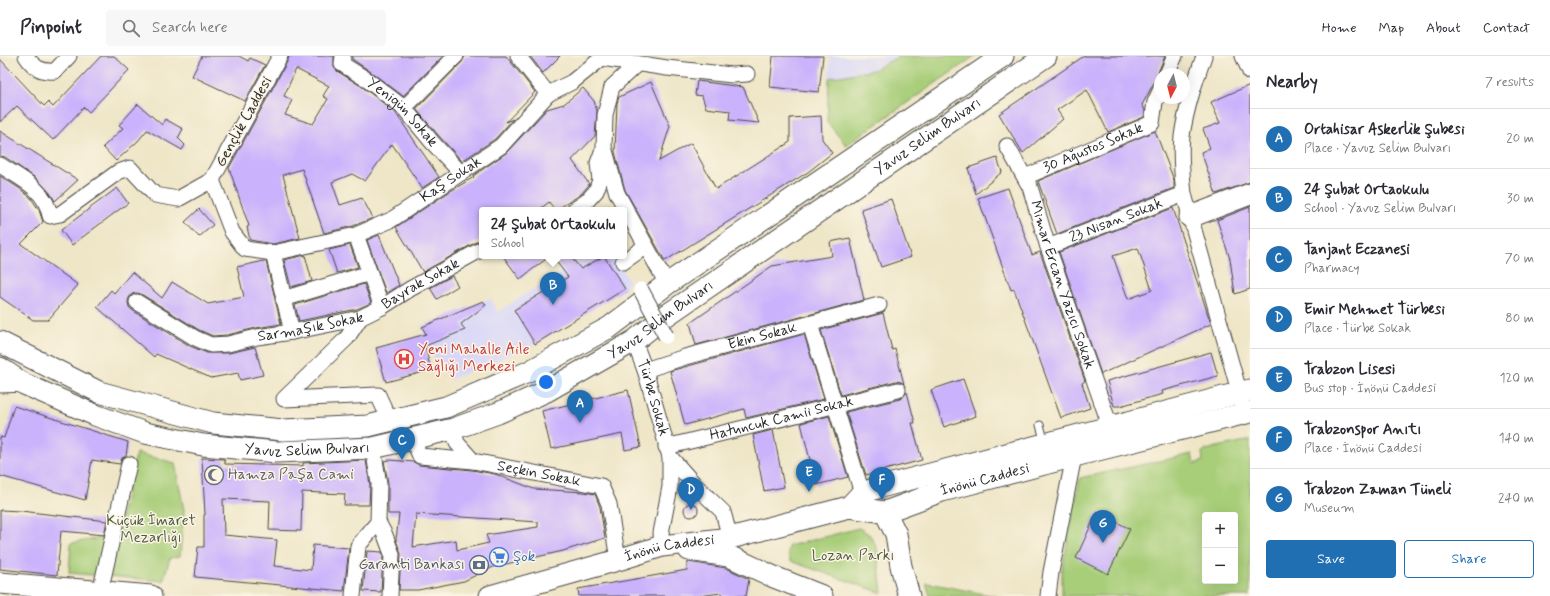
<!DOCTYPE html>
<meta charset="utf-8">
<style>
body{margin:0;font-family:Mynerve,sans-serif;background:#f7f7f7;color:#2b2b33}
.controls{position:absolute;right:12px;bottom:12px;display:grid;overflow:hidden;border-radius:4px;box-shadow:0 4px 16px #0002}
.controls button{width:36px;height:36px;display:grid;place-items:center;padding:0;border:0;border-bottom:1px solid #e1e1e2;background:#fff;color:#2b2b33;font:20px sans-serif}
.compass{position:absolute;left:1154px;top:12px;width:36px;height:36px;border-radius:50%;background:#fff;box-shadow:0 4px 16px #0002;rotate:187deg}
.you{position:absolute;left:546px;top:326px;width:14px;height:14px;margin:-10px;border:3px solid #fff;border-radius:50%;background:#1a73e8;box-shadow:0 0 0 6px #1a73e833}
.badge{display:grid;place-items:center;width:26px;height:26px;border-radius:50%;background:#1f6fb2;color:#fff;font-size:13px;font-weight:700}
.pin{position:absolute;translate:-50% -33px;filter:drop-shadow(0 1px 2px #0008)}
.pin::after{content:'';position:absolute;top:21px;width:14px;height:12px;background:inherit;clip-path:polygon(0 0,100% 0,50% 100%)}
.popup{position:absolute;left:479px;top:151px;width:148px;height:52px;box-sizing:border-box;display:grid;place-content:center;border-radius:4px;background:#fff;filter:drop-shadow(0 1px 3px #0005);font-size:13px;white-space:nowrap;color:#7c7c81}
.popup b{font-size:15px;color:#2b2b33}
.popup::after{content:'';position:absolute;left:50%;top:100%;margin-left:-8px;border:8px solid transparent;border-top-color:#fff}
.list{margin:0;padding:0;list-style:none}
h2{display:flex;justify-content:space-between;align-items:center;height:52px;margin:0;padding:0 16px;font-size:17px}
h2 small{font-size:13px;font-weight:400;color:#7c7c81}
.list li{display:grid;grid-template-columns:26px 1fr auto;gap:12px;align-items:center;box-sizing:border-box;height:60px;padding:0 16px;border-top:1px solid #e1e1e2}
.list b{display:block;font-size:15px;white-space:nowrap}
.list p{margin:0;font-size:13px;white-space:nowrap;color:#7c7c81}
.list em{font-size:13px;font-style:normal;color:#7c7c81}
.actions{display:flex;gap:8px;padding:12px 16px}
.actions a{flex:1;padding:9px 0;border:1px solid #1f6fb2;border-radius:4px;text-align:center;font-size:14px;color:#1f6fb2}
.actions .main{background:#1f6fb2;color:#fff}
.icon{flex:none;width:22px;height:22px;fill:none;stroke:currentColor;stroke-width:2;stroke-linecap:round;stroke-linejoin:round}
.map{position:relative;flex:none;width:1250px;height:540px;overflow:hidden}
header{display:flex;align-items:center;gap:24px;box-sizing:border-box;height:56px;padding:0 20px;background:#fff;border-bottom:1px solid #e1e1e2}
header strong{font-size:19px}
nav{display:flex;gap:22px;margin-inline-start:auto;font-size:14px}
.search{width:280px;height:36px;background:#f7f7f7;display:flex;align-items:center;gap:10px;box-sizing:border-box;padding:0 14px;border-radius:4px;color:#7c7c81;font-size:15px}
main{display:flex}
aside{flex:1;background:#fff}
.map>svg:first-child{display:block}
</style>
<header>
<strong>Pinpoint</strong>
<div class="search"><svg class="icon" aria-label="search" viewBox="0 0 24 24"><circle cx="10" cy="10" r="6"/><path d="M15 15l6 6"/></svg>Search here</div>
<nav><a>Home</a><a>Map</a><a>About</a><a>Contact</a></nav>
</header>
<main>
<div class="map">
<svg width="1250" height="540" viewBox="0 0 1250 540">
<rect width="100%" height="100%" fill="#fcf5e5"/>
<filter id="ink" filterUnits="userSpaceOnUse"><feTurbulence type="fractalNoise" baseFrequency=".025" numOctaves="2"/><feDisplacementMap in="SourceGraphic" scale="8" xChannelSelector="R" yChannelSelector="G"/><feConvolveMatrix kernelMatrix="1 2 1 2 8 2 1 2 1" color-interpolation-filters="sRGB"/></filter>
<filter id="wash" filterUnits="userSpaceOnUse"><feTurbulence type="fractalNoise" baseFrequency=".012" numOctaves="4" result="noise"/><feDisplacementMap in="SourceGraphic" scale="16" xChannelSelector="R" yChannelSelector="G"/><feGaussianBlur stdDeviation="0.9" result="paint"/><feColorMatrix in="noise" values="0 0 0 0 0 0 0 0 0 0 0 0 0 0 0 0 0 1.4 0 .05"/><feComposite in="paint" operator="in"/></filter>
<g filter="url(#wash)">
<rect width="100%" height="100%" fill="#efe6c8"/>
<g fill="#d8d7f8">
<polygon points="830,0 900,0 873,14 829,22"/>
<polygon points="576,200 614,200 629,225 625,233 535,288 450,324 439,301 434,302 422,271 491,242 497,256 559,217 562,211"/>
</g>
<g fill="#a8ce79" stroke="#6a7c52" fill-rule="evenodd">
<polygon points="900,0 975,0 846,89 827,66 829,22 873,14"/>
<path d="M1250,384v156h-188v-27l18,-91 112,-24 2,10 9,-3 -1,-9 11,-4zM1205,459h30v66h-30z"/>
<polygon points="136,397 175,407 184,454 180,500 170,502 163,525 69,517 71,487 109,481 106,496 100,497 99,514 119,470"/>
<polygon points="859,472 870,479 877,492 882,537 790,505 788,496 789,490"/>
<polygon points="926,527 933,528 995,540 930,540"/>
</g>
<g id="blocks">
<g fill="#cbb2fc" fill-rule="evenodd">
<polygon points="101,0 114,0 129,14 89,56 84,51 53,84 17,50 0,66 0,3 44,50 48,46 53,51"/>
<polygon points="202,0 239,0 248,5 250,2 265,9 245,45 192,20"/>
<path d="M289,0h45v11l3,4 24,15 34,26 44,65 -17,11 -30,-44 -27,37 -13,-7 -20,8 8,23 22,-7 11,20 -20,8 -29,7 -22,-64 -19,6 17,63 -27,6 -23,-4 -3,-13 2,-1 -20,-58 59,-108zM296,13l33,17 -6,10 5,3 -15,25 -28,-9 7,-15 -8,-4z"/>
<polygon points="352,0 443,0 403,40 371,16 352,3"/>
<polygon points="465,0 506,0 535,36 506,66 513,63 495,83 462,105 439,80 416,53 462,6"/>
<polygon points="530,0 560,0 543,17"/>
<polygon points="773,0 823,0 819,36 770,31"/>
<polygon points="1084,0 1165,0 1159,14 1158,19 1142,49 1145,54 1144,61 1108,76 1087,34 1057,54 1063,63 1023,97 999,58"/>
<polygon points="697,25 743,31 759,67 729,64 730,55 706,52 702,40 695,39"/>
<polygon points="651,26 670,70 659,105 691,87 716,133 790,86 790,62 821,60 822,83 832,97 808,116 665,205 625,134 615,96 617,47 619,41"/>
<polygon points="1250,29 1250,126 1216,138 1201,96 1210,92 1203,73 1220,67 1211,46"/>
<polygon points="583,32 594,45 597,55 595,80 572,104 589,128 588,130 580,139 556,154 555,154 549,146 539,154 482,154 482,184 478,185 423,216 396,171 449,136 474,121 473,120 506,97 547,53 564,48"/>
<polygon points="138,48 162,69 165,63 183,73 178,82 185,89 182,94 147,74 138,85 116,105 103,91 123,72 119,69"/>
<polygon points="0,75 19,87 78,124 55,145 50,137 37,123 5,101 0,100"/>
<polygon points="1155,75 1174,124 1174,132 1057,178 1038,125"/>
<polygon points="997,102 1002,116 976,138 968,112"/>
<polygon points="0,120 19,132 31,142 39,154 43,166 21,188 78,229 48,264 33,264 0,241"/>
<polygon points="117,132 128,147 72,189 61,174"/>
<polygon points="1008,132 1032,199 1040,196 1085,325 1082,327 1090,352 1061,362 1014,233 1011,234 978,142"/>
<polygon points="891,143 911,201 881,211 861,153"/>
<polygon points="1250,151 1250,233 1235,238 1230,203 1217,164"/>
<path d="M1173,152l38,116 -110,50 -42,-122zM1138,192l14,42 -24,9 -15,-43z"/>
<polygon points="199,153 213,169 199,181 185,166"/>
<polygon points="379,179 399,229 386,237 367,184"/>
<polygon points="850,182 864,244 696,289 690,267 772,210 832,200 830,186"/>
<polygon points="350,189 358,211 337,217 329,194"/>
<polygon points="305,199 312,225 291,231 284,204"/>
<polygon points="503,200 550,200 520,223"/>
<polygon points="552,200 570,200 581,213 604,200 625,233 535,288 514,254 568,221"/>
<polygon points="264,205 266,205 281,268 256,272 227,279 213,280 199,274 141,238 137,237 132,238 129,242 128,246 129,251 132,254 190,290 207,297 229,297 255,291 263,319 240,324 238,317 211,322 156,298 154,301 97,251 111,234 114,237 132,216 162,242 172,226 208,248 244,241 237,211"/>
<polygon points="452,220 458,230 437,243 430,232"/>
<polygon points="364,228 371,247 357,253 299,265 295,249"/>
<polygon points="483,245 486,249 461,268 465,274 425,290 431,314 386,326 376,292 426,278 422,271"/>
<polygon points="883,257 892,294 895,293 904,328 901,326 896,325 841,339 821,274"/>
<polygon points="804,278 824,343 746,362 744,353 685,369 670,315"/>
<polygon points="1211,296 1218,320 1162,335 1163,338 1120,350 1114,350 1107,325"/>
<polygon points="963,323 976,360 944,371 931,334"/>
<polygon points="628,334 641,391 625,394 622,378 551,393 542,355"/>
<polygon points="907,336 915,367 912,367 922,404 866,419 846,356 900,343 904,340"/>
<polygon points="14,350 128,386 126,400 122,402 120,408 92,404 85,444 0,420 0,381 4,382"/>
<polygon points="829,360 848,421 816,429 801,367"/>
<polygon points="773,374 784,431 764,435 753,379"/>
<polygon points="202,402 224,403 225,408 303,410 303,407 366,404 370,429 369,449 344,449 345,438 302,436 301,475 269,474 270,445 223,443 224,479 277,484 274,510 311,514 313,489 349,492 344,535 195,521 198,491 204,491 204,459 205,459"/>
<path d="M389,404l25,2 5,3 53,5 23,4 39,15 50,3 11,2 5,13 5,31 -42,13 -70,16 -29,14 -46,9h-19l2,-36 -5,-14 3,-26h-11v-31l-4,-22zM416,458l122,8v5l-52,8 3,8 -32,7 -1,-10 -43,7z"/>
<circle cx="691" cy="454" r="7"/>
<polygon points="0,454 21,455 107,465 104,479 61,475 57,519 0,513"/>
<polygon points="1097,456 1130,473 1108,518 1076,502"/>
<polygon points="367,495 382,496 383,499 381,536 363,535"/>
<polygon points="688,506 726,512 749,523 746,540 722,540 722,537 698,540 579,540 578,533 687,514"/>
</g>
</g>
</g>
<g filter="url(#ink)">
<use href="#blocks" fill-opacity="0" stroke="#484743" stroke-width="1"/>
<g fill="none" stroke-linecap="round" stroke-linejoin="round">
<defs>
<polyline id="lane" points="1040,369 1045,387"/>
<g id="street">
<path d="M26,0c8,12 15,16 29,15l14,-15"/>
<path id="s1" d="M280,0l-68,124 20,52 13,17 28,4 83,-18 35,-15 110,-74 47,-52 24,-12 30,-24"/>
<path id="s2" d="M343,0l-1,8 24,15 38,29 28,34 29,31"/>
<polyline points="518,0 548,38"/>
<path d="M1204,0c-9,26 -18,52 -22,80 -2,19 0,40 2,58l58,208"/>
<polyline points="1243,0 1250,16"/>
<polyline points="602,2 667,12 732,19 747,18"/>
<polyline points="637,8 612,31 605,59 604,91 617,137 667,228"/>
<polyline points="1167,18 1175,0"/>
<polyline points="404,52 456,0"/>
<path id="s3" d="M1007,90l23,41 18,60 62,179"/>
<path d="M0,109c21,14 46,24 50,51l10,-2 58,-42 12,-4 25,27 23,4 34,-19"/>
<path id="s4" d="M1025,121l127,-54 3,-21 5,-11"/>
<polyline points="574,154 586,146 596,135 600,124 598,107 602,96"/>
<polyline points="356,179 382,251"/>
<path id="s5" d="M1048,191l136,-53"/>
<polyline points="273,197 292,276"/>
<polyline points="623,206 646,190"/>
<polyline points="283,243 370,217"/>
<path id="s6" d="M137,246l58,36 16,7 17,-1 29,-7 35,-5 68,-14 22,-11 28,-18 72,-40"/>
<polyline points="360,262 347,282 284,343 378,339 390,365"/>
<polyline points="810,268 862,437"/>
<path id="s7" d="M634,285l11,29 25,87v30l-9,46 1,13"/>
<path id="s8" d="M645,314l40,-13 194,-52"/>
<polyline points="0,329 24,328"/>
<polyline points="453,373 457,387 473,405"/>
<path id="s9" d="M412,382l8,18 53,5 128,25 8,18 9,56"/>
<path id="s10" d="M666,391l232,-57"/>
<polyline points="670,401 694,428 723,456 730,482"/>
<polyline points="378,466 385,479 392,498 390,540"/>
<polyline points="100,536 129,408"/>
<polyline points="353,540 358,490 378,466 379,428 373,392"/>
<polyline points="1048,540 1051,516 1074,400 1071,392"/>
</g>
<g id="secondary">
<polyline points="1190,161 1250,138"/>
<polyline points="0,286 99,336 213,367 283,374 368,370 446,351 528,316 610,271 667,228 1003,0"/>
<path id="s11" d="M0,312l24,16 71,31 50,18 58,12 74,7 96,-4 80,-19 45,-16 49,-22 87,-50 33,-26 379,-259"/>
<polyline points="849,451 862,437 877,432 1250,334"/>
<polyline points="885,456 896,478 901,510 909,540"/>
<polyline points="689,494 729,500 774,521 822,540"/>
<polyline points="0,527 151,540"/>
<path id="s12" d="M490,540l128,-36 44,-14 68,-8 119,-31 36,5 57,-21 144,-38 164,-41"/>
</g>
</defs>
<use href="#lane" stroke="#484743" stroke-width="9"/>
<use href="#street" stroke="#484743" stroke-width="17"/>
<use href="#secondary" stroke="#484743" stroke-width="23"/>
<use href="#lane" stroke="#fff" stroke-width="7"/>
<use href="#street" stroke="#fff" stroke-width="15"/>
<use href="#secondary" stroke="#fff" stroke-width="21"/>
<defs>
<polyline id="street-bridge" points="641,234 666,280"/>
</defs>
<use href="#street-bridge" stroke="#484743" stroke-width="17" stroke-linecap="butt"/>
<use href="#street-bridge" stroke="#fff" stroke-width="15"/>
</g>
</g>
<defs>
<symbol id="hospital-ring" viewBox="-11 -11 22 22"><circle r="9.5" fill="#fcf5e5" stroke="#e0444e" stroke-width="1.5"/><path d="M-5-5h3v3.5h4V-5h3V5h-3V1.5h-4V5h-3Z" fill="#e0444e"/></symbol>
<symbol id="mosque-ring" viewBox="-11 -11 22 22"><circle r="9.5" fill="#fcf5e5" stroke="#6b7280" stroke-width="1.5"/><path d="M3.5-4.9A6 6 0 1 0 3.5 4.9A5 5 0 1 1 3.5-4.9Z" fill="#6b7280"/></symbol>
<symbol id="supermarket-ring" viewBox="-11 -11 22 22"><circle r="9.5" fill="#fcf5e5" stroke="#3f7fe0" stroke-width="1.5"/><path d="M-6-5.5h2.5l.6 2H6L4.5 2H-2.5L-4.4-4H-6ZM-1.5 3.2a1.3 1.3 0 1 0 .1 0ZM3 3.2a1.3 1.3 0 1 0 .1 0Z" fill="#3f7fe0"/></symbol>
<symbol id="bank-ring" viewBox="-11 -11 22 22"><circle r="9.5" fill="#fcf5e5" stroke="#5c6f8a" stroke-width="1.5"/><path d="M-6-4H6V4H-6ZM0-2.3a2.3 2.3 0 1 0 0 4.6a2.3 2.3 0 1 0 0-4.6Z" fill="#5c6f8a"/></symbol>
</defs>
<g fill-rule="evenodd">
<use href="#hospital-ring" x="393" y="292" width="22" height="22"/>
<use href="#mosque-ring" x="203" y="408" width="22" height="22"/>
<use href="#supermarket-ring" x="488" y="490" width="22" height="22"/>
<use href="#bank-ring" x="468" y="498" width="22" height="22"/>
</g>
<g text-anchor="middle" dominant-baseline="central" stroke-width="3" stroke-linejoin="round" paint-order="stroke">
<g font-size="15" fill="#2b2b2b" stroke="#fcf5e5">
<text stroke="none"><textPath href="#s2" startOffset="86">Yenigün Sokak</textPath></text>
<text transform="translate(244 66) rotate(-61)">Gençlik Caddesi</text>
<text stroke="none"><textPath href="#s11" startOffset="1031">Yavuz Selim Bulvarı</textPath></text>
<text stroke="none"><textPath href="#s4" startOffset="74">30 Ağustos Sokak</textPath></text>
<text stroke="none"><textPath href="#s1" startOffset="442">Kaş Sokak</textPath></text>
<text stroke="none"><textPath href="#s5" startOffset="73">23 Nisan Sokak</textPath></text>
<text stroke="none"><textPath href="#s6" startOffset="307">Bayrak Sokak</textPath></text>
<text stroke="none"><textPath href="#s3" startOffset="150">Mimar Ercan Yazıcı Sokak</textPath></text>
<text stroke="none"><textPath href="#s11" startOffset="707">Yavuz Selim Bulvarı</textPath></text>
<text stroke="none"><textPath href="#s6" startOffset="187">Sarmaşık Sokak</textPath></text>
<text stroke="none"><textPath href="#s8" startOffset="122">Ekin Sokak</textPath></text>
<text stroke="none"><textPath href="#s7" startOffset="60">Türbe Sokak</textPath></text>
<text stroke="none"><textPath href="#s10" startOffset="119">Hatuncuk Camii Sokak</textPath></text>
<text stroke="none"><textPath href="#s11" startOffset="323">Yavuz Selim Bulvarı</textPath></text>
<text stroke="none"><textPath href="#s9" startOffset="140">Seçkin Sokak</textPath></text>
<text stroke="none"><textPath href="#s12" startOffset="512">İnönü Caddesi</textPath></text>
<text stroke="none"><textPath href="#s12" startOffset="186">İnönü Caddesi</textPath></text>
</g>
<g font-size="15" fill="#be3a42" stroke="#fcf5e5" text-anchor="start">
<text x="418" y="294">Yeni Mahalle Aile<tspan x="418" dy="17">Sağlığı Merkezi</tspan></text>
</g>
<g font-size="15" fill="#5b616d" stroke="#fcf5e5" text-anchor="start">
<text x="228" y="419">Hamza Paşa Cami</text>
</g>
<g font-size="15" fill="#505c42" stroke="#fcf5e5">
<text x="151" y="465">Küçük İmaret<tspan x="151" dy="17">Mezarlığı</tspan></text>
<text x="853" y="500">Lozan Parkı</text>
</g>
<g font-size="15" fill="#366cbe" stroke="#fcf5e5" text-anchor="start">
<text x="513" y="501">Şok</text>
</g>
<g font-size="15" fill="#4e5e75" stroke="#fcf5e5" text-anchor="end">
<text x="465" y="509">Garanti Bankası</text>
</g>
</g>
</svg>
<div class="controls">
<button>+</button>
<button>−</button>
</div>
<svg class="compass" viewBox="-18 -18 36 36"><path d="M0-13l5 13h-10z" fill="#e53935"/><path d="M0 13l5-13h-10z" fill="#7c7c81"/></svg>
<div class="you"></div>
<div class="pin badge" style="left:580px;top:367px">A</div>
<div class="pin badge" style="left:553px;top:249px">B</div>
<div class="popup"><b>24 Şubat Ortaokulu</b>School</div>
<div class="pin badge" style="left:402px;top:404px">C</div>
<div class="pin badge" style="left:691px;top:454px">D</div>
<div class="pin badge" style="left:809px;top:436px">E</div>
<div class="pin badge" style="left:882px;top:444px">F</div>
<div class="pin badge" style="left:1103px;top:487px">G</div>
</div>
<aside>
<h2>Nearby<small>7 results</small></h2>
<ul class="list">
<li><span class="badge">A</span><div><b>Ortahisar Askerlik Şubesi</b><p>Place · Yavuz Selim Bulvarı</p></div><em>20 m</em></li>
<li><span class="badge">B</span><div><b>24 Şubat Ortaokulu</b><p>School · Yavuz Selim Bulvarı</p></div><em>30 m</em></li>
<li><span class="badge">C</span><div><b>Tanjant Eczanesi</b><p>Pharmacy</p></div><em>70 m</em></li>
<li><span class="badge">D</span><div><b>Emir Mehmet Türbesi</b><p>Place · Türbe Sokak</p></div><em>80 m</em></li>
<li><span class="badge">E</span><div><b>Trabzon Lisesi</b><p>Bus stop · İnönü Caddesi</p></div><em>120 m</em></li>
<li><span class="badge">F</span><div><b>Trabzonspor Anıtı</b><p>Place · İnönü Caddesi</p></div><em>140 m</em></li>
<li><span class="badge">G</span><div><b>Trabzon Zaman Tüneli</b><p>Museum</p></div><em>240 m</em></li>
</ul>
<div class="actions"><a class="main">Save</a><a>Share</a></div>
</aside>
</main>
